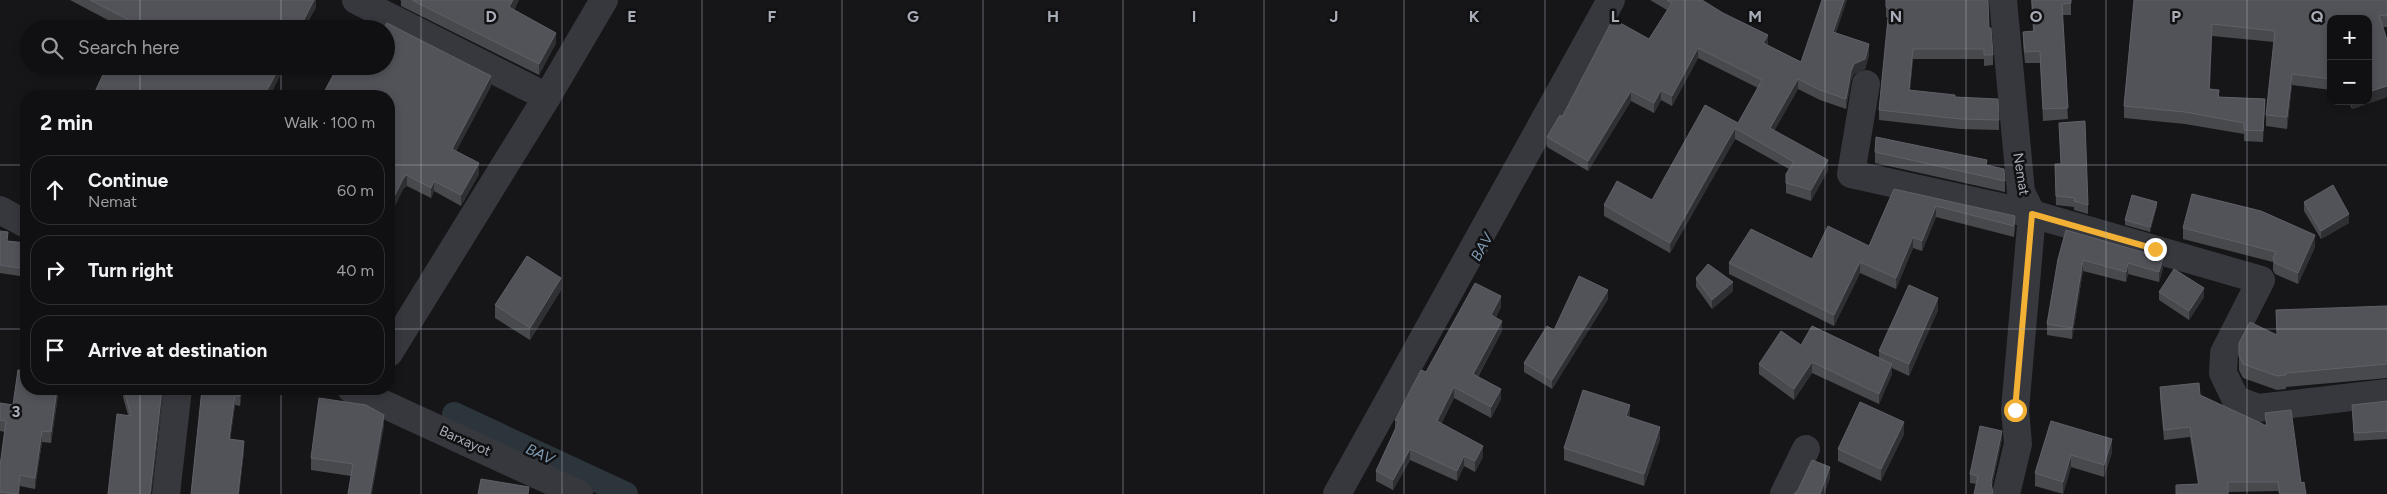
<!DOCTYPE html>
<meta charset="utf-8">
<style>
body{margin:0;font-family:Figtree,sans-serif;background:#19191b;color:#f1f3f6}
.controls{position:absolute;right:15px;top:15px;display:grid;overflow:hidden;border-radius:10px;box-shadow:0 2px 8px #0003}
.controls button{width:45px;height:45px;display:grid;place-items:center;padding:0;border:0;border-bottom:1px solid #303032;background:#101012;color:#f1f3f6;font:25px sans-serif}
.stop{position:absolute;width:15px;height:15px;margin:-11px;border:4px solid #f2b134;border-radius:50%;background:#fff}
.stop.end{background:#f2b134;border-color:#fff;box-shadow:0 1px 5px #0008}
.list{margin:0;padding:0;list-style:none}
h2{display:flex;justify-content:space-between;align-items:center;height:65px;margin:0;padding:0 20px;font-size:21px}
h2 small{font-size:16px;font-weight:400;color:#9c9d9f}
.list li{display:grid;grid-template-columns:32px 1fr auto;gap:15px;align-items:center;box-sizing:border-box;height:70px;margin:0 10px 10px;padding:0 10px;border:1px solid #303032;border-radius:20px}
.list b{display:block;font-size:19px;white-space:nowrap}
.list p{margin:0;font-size:16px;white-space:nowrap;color:#9c9d9f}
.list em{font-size:16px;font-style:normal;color:#9c9d9f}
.icon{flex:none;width:28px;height:28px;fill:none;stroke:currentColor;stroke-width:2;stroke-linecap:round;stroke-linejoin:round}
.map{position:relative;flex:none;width:2387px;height:494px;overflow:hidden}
.search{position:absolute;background:#101012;box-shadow:0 2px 8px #0003;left:20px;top:20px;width:375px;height:55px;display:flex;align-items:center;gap:12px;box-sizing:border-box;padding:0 18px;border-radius:28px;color:#9c9d9f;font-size:19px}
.panel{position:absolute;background:#101012;box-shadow:0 2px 8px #0003;left:20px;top:90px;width:375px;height:305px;border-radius:20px}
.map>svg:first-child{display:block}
</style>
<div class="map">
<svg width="2387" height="494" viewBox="0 0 2387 494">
<rect width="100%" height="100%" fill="#161618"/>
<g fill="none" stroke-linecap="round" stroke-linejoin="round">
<polyline stroke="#2c353c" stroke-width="24" points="454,414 626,494"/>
<g stroke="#37383d" stroke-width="28">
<polyline points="356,0 547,97"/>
<polyline points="2003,0 2021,192 2032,214 2015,410 2018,444 2006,494"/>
<polyline points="1866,84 1851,174 2032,214 2261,280 2224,353 2223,373 2236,400 2258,408 2387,393"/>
<polyline points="0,210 26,224"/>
<polyline points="389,353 547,97 604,0"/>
<polyline points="351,389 579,494"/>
<polyline points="166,494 178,389"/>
<polyline points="1337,494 1611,0"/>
<polyline points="1784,494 1806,449"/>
</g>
</g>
<g fill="#47494d">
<polygon points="70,0 316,0 316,7 304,29 125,29"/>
<polygon points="400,0 519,0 514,10 556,43 539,75 401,6 401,1"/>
<polygon points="1650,0 1702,0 1768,45 1801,62 1836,33 1869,55 1865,69 1854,74 1851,81 1846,109 1820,100 1798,89 1774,131 1828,170 1811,201 1786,193 1786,174 1789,169 1735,139 1670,253 1604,216 1604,205 1652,200 1738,123 1758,88 1698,58 1672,106 1661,100 1654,113 1631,101 1588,171 1547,147 1547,137 1562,117 1649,39 1667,10"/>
<polygon points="2031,0 2071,0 2071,15 2062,15 2068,119 2043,121 2040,63 2025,63 2023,44 2023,32 2033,31"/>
<polygon points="2134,0 2387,0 2387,27 2383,27 2387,40 2387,97 2352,109 2349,101 2368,101 2368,19 2331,19 2331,90 2292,85 2287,129 2266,126 2266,115 2274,42 2212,36 2210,89 2219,90 2219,97 2265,99 2263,142 2244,141 2244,134 2185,124 2124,118 2124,106"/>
<polygon points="1886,7 1989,28 1993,55 1993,65 1984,66 1984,59 1913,59 1910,90 1955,97 1999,120 1999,130 1960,129 1879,120 1879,110 1888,18 1886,17"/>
<polygon points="491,86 456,151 479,174 461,206 434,191 431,198 407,186 404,188 389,96"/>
<polygon points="1875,152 1987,165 2005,181 2005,192 1875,163"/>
<polygon points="2055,164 2088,205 2088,214 2074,210 2074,207 2056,205"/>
<polygon points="1894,189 2015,226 2014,237 1936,217 1922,251 1913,248 1896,289 1860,273 1834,326 1729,274 1729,263 1812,259 1869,246"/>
<polygon points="2304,202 2349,223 2321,239 2304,211"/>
<polygon points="2157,206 2150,232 2125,225 2125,220"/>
<polygon points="2183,228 2315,247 2298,284 2275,274 2273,270 2273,262 2183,239"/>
<polygon points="2066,230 2163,268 2159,282 2128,274 2126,282 2083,271 2072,339 2047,335 2047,324"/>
<polygon points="0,231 8,241 26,243 26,277 0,273"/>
<polygon points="1696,278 1733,291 1712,309 1696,287"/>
<polygon points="561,290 530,340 495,318 495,305"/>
<polygon points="26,292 26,333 22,332 22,324"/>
<polygon points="2159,292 2204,297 2189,320 2159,300"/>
<polygon points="1608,299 1552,389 1524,372 1524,363 1554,330"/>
<polygon points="2387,306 2387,378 2286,387 2286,389 2277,390 2243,378 2239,370 2239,356 2277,335 2276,310"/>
<polygon points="1501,307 1496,317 1502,331 1478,377 1501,399 1491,418 1454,398 1441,424 1483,457 1475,472 1464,466 1457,481 1410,460 1393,490 1376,481 1376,471 1395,429 1395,420 1426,372"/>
<polygon points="1938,310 1909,376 1892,368 1892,374 1879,404 1812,373 1794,400 1759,374 1759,364 1801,345 1879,358 1879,351"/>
<polygon points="2160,387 2200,395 2266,426 2265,413 2301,483 2306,494 2279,494 2278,491 2228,492 2228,494 2176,494 2176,485 2198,484 2190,437 2164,440 2160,397"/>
<polygon points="59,389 51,443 42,442 35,489 20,486 19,494 0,494 0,466 5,432 0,431 0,403 13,405"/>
<polygon points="123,389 164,389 151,494 128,415 123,397"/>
<polygon points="202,389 242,389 240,406 235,405 230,440 244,451 239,494 191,494"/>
<polygon points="2387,401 2387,439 2354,441 2352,405"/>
<polygon points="1630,417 1660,439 1644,486 1564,460 1564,448"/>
<polygon points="2051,421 2112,452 2104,477 2071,467 2063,494 2035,486 2035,473"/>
<polygon points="384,427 351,476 311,470 311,458"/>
<polygon points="1904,434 1881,481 1838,461 1838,449"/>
<polygon points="2002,439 1992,486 1970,483 1970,474"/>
</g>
<g fill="#2f3033">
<polygon points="314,0 316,0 316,7 304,29 299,29"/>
<polygon points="513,0 519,0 509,18 509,7"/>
<polygon points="1844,0 1847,0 1833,42 1833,32"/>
<polygon points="2212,24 2212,36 2209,100 2209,89"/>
<polygon points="556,33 556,43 539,75 539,64"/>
<polygon points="1768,35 1768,45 1763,43"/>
<polygon points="1869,44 1869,55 1865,69 1854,74 1851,81 1846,109 1846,99 1851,71 1854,64"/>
<polygon points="1698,48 1698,58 1672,106 1672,96"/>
<polygon points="1913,49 1913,59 1909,100 1909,90"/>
<polygon points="280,66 285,66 270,96 264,96"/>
<polygon points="2292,74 2292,85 2287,129 2287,117"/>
<polygon points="491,76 491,86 452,159 452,149"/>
<polygon points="1798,79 1798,89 1770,138 1770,128"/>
<polygon points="2387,86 2387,97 2352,109 2352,101 2368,101 2368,92"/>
<polygon points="1661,90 1661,100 1654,113 1654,103"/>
<polygon points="1631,91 1631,101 1588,171 1588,161"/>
<polygon points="1735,128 1735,139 1670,253 1670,243"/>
<polygon points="1828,160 1828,170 1811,201 1811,190"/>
<polygon points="479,163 479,174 461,206 461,195"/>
<polygon points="407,175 407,186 404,188 389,218 389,207 404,177"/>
<polygon points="434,181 434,191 431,198 431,188"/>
<polygon points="2157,202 2157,206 2150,232 2150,227"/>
<polygon points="1936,206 1936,217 1922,251 1922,241"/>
<polygon points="2349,214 2349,223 2321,239 2321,231"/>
<polygon points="2315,235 2315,247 2298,284 2298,273"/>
<polygon points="1913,237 1913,248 1896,289 1896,278"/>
<polygon points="2163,258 2163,268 2159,282 2159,272"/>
<polygon points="2083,260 2083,271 2072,339 2072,328"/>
<polygon points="1860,262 1860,273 1834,326 1834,315"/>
<polygon points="2128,263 2128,274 2126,282 2126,272"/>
<polygon points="561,278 561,290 530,340 530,328"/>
<polygon points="1733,282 1733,291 1712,309 1712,300"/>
<polygon points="2204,288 2204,297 2189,320 2189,311"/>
<polygon points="1608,290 1608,299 1552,389 1552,380"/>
<polygon points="1501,296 1501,307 1491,326 1491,315"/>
<polygon points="1938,298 1938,310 1909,376 1909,364"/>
<polygon points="1502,321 1502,331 1473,385 1473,374"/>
<polygon points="1812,362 1812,373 1794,400 1794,389"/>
<polygon points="1892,364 1892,374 1879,404 1879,394"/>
<polygon points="1454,387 1454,398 1437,432 1437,421"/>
<polygon points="57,389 59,389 51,443 51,432"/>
<polygon points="162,389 164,389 151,494 150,494"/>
<polygon points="241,389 242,389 240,406 240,396"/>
<polygon points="1501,389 1501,399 1491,418 1491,407"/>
<polygon points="235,395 235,405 229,449 229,439"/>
<polygon points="1630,405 1630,417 1626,416"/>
<polygon points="384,415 384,427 372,494 370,494"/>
<polygon points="1904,422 1904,434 1881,481 1881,469"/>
<polygon points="1660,427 1660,439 1644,486 1644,474"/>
<polygon points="42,431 42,442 35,489 35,478"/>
<polygon points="2002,431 2002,439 1991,490 1991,482"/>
<polygon points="2112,439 2112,452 2104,477 2104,465"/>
<polygon points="244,441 244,451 239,494 238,494"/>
<polygon points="1483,446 1483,457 1475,472 1475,461"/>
<polygon points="1410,449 1410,460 1393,490 1393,480"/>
<polygon points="2071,455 2071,467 2063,494 2063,482"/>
<polygon points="1464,456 1464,466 1457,481 1457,471"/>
<polygon points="1830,467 1830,478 1824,494 1820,494"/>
<polygon points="20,475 20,486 19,494 18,494"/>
</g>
<g fill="#525359" stroke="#5f6168">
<polygon points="90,0 314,0 299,29 125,29 129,20"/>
<polygon points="412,0 513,0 509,7 556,33 539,64"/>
<polygon points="1667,0 1702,0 1723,13 1768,35 1763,43 1801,62 1822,0 1844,0 1833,32 1869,44 1865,59 1854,64 1851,71 1846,99 1820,90 1798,79 1770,128 1828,160 1811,190 1786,183 1786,174 1794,162 1735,128 1670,243 1604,205 1617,181 1652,200 1705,105 1738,123 1762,80 1698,48 1672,96 1661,90 1654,103 1631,91 1588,161 1547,137 1560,115 1562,117 1613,19 1649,39 1672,3"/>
<polygon points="1886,0 1988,0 1989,28 1991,28 1993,55 1984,55 1984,49 1913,49 1909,90 1955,95 1955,97 1998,99 1999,120 1960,119 1879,110 1889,8 1886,7"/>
<polygon points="2032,0 2071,0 2071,3 2062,4 2068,108 2043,109 2040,51 2025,52 2023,32 2034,31"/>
<polygon points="2134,0 2387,0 2387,16 2379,15 2387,40 2387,86 2368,92 2368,19 2331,19 2331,79 2292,74 2287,117 2266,115 2275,31 2212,24 2209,89 2219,90 2218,97 2265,99 2263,131 2244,130 2244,123 2185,112 2124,106"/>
<polygon points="387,23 491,76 452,149 479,163 461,195 434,181 431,188 407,175 404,177 389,207 389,96 322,96 338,66 386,66 386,29 383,29"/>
<polygon points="107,66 280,66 264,96 93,96"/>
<polygon points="2085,121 2088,205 2074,201 2075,198 2056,196 2055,164 2061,164 2059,123"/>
<polygon points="1876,137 1987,160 1986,165 2004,169 2005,181 1875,152"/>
<polygon points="2333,185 2349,214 2321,231 2304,202"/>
<polygon points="1894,189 2015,216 2014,226 1936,206 1922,241 1913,237 1896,278 1860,262 1834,315 1729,263 1751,229 1812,259 1828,226 1869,246"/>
<polygon points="2192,194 2261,211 2315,235 2298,273 2275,263 2273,258 2276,252 2183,228"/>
<polygon points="2132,195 2157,202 2150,227 2125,220"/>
<polygon points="2066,230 2163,258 2159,272 2128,263 2126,272 2083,260 2072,328 2047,324 2058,259"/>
<polygon points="0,231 8,232 7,241 26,243 26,269 0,265"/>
<polygon points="527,256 561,278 530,328 495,305"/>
<polygon points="1708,264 1733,282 1712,300 1696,278"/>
<polygon points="2174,269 2204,288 2189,311 2159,292"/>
<polygon points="1579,276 1608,290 1552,380 1524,363 1547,326 1554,330"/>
<polygon points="1475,283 1501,296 1491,315 1502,321 1473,374 1501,389 1491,407 1454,387 1437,421 1483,446 1475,461 1464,456 1457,471 1410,449 1393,480 1376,471 1399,421 1395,420 1421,370 1426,372"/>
<polygon points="1909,285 1938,298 1909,364 1879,351"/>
<polygon points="26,292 26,325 22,324"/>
<polygon points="2387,306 2387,364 2286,373 2286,375 2277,376 2243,364 2239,356 2239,343 2250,322 2277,335 2276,310"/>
<polygon points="1812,326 1892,364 1879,394 1812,362 1794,389 1759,364 1781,331 1801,345"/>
<polygon points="18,370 26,371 26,389 57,389 51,432 42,431 35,478 20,475 18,494 0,492 0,466 6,421 0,420 0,403 13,405"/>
<polygon points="2199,383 2200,395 2267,426 2265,413 2291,410 2301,483 2304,482 2306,494 2280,494 2278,482 2228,482 2228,494 2176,494 2176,485 2199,484 2190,427 2164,430 2160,387"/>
<polygon points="124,389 162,389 150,494 108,494 117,414 131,416"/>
<polygon points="202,389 241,389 240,396 235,395 229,439 244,441 238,494 191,494"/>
<polygon points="1583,390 1630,405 1626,416 1660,427 1644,474 1564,448"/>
<polygon points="319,398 366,405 384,415 370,494 348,494 353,464 311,458"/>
<polygon points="2387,401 2387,431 2354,433 2352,405"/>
<polygon points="1860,402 1904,422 1881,469 1838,449"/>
<polygon points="2051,421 2112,439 2104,465 2071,455 2063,482 2035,473"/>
<polygon points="1980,426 2002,431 1991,482 1993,494 1974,494 1978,476 1970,474"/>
<polygon points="1812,460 1830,467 1820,494 1794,494 1798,490"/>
<polygon points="481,479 529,487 528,494 478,494"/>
</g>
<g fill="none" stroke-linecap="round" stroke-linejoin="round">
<polyline stroke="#f2b134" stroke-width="6" points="2015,410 2032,214 2155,249"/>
</g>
<path fill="none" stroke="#a8adb8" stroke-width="1" stroke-opacity="0.55" d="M140,0v29M281,0v29M421,0v494M562,0v494M702,0v494M842,0v494M983,0v494M1123,0v494M1264,0v494M1404,0v494M1545,0v494M1685,0v494M1825,0v494M1966,0v494M2106,0v494M2247,0v494M140,66v30M281,66v30M0,165h26M389,165h1998M0,329h26M389,329h1998M140,389v105M281,389v105"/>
<g text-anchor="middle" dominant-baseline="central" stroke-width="5" stroke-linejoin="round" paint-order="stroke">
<g font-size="14" fill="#a8adb8" stroke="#111113">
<text transform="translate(2021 174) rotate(81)">Nemat</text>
<text transform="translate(465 441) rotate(24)">Barxayot</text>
</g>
<g font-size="15" font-style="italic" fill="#7f9bb3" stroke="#111113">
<text transform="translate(1482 247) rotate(-61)">BAV</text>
<text transform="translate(540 454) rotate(25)">BAV</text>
</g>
</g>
<g font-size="16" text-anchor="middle" font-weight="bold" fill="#a8adb8" stroke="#111113" stroke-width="5" stroke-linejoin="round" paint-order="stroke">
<text x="491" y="22">D</text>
<text x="632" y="22">E</text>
<text x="772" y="22">F</text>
<text x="913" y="22">G</text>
<text x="1053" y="22">H</text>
<text x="1194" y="22">I</text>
<text x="1334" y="22">J</text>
<text x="1474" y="22">K</text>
<text x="1615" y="22">L</text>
<text x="1755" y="22">M</text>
<text x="1896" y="22">N</text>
<text x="2036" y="22">O</text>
<text x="2176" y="22">P</text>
<text x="2317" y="22">Q</text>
<text x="16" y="417">3</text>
</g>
</svg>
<div class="controls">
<button>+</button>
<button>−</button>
</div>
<div class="stop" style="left:2015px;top:410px"></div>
<div class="stop end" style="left:2155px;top:249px"></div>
<div class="search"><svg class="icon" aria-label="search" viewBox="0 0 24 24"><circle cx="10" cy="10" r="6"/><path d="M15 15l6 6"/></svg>Search here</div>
<section class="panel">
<h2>2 min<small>Walk · 100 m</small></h2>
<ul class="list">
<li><svg class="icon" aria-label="ahead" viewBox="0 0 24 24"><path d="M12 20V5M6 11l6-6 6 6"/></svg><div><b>Continue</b><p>Nemat</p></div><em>60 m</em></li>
<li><svg class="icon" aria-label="right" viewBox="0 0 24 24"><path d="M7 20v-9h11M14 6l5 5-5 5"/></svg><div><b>Turn right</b></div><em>40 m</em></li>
<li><svg class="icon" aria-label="arrive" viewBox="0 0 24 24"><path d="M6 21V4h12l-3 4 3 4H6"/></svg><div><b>Arrive at destination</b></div></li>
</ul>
</section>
</div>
